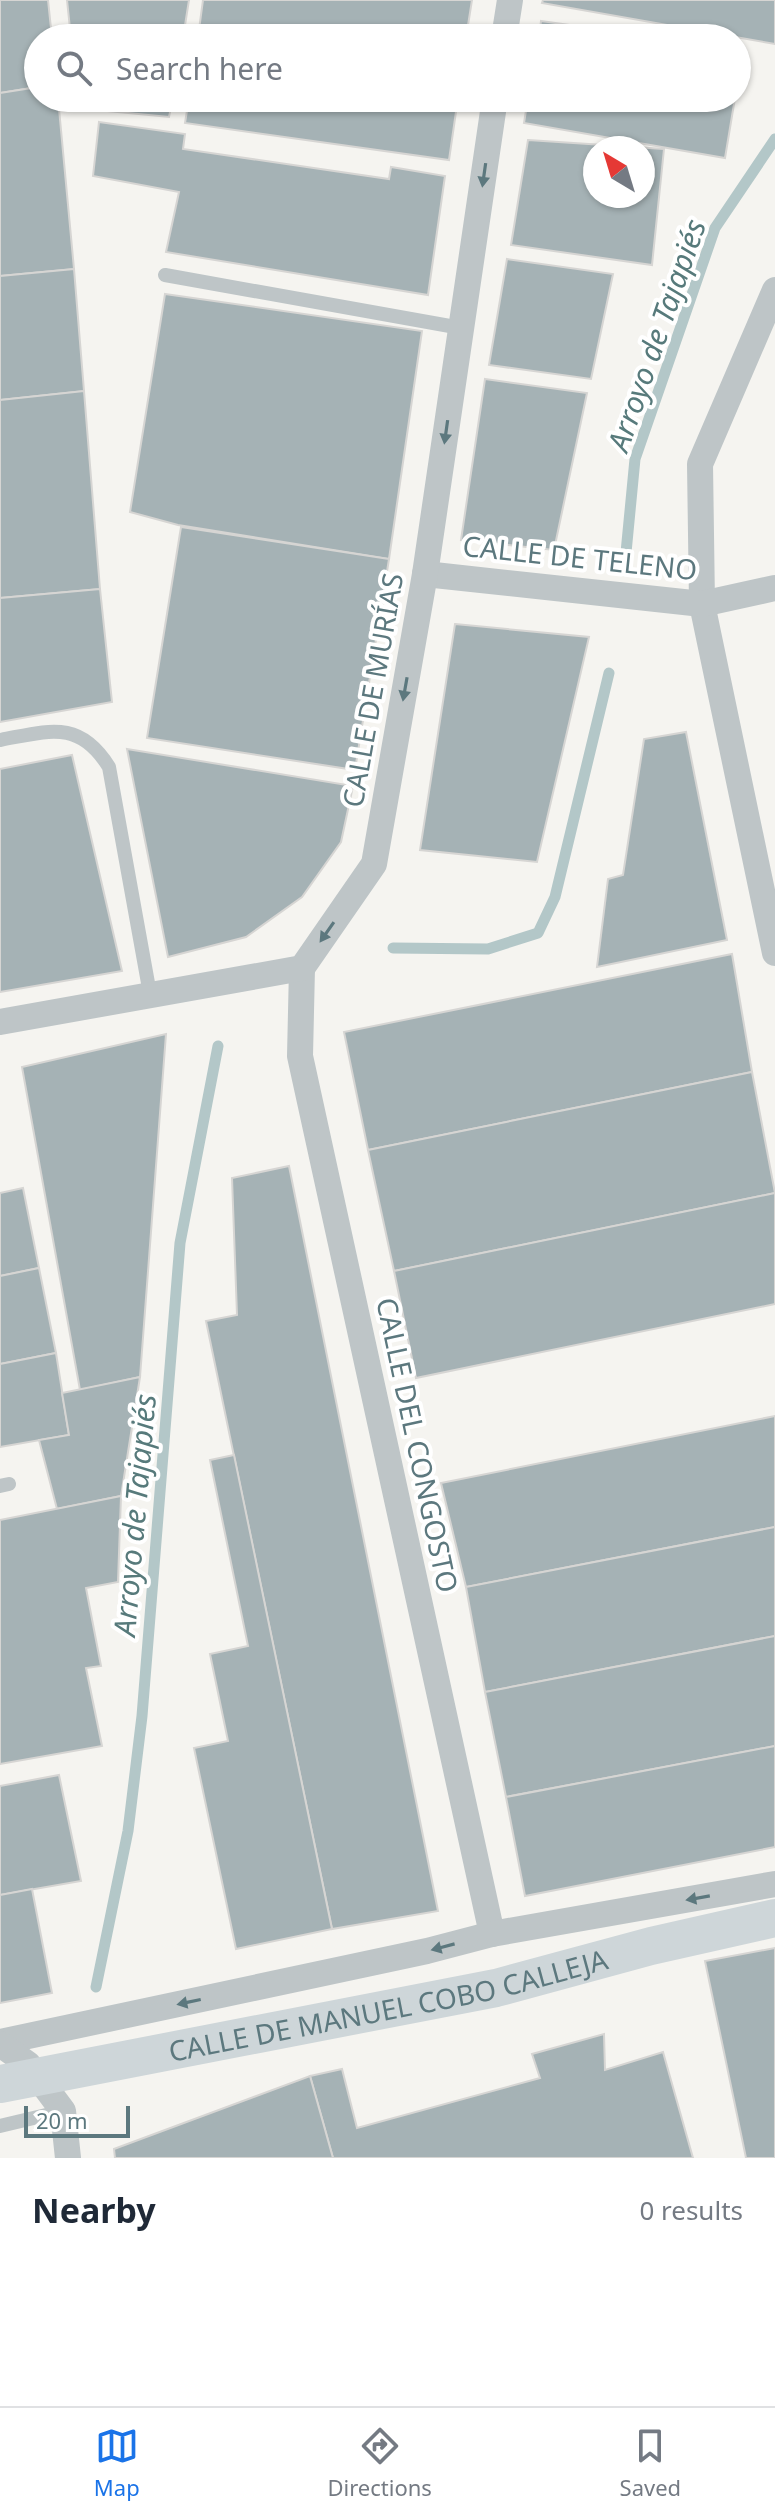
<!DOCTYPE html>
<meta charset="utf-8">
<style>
body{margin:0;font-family:"Noto Sans",sans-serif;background:#f6f6f7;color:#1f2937}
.compass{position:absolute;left:583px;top:136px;width:72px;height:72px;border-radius:50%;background:#fff;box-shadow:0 2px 6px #0004;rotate:322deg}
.scale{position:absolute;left:24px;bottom:20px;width:106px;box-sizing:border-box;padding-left:8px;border:4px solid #5c787e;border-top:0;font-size:22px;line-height:28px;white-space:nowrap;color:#5c787e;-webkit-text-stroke:6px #fff;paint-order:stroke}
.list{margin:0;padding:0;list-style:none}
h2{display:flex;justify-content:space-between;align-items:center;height:104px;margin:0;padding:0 32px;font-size:34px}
h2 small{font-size:26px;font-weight:400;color:#747a83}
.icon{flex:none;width:44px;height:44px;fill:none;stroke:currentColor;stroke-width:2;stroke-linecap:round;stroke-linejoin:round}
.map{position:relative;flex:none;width:775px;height:2158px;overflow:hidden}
.search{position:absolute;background:#fff;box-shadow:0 2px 6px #0004;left:24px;right:24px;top:24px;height:88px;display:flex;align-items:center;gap:20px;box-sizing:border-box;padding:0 28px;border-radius:44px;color:#747a83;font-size:30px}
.sheet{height:248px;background:#fff}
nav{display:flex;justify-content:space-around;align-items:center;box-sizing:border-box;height:112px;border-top:2px solid #e0e1e3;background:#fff;font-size:22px;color:#747a83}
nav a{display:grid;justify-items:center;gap:4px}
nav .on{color:#1a73e8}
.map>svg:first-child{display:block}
</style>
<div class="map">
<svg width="775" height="2158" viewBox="0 0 775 2158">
<rect width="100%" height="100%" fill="#f5f4f0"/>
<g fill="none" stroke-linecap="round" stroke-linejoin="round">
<g stroke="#b3c7c8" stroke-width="11">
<polyline points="625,563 635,459 715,228 775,139"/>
<polyline points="393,948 488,949 538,933 555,897 609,673"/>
<polyline points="96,1987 128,1831 142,1716 180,1243 218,1046"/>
</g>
</g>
<g fill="#a5b2b5" stroke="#d6d5d3" stroke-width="2" fill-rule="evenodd">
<polygon points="0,0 48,0 52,38 38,38 38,87 0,93"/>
<polygon points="67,0 189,0 183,38 71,38"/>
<polygon points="203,0 472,0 466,38 198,37"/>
<polygon points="543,0 775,0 775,44 542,3"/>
<polygon points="541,21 663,38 539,38"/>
<polygon points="737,48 744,49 737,88"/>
<polygon points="38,87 38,98 58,98 74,269 0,276 0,93"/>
<polygon points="76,98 173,98 169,117 77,108"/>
<polygon points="189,98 458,98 449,160 185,123"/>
<polygon points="528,98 735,98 725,158 524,123"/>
<polygon points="99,122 185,134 183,149 389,179 391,167 445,176 428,295 166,252 179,192 93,176"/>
<path d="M528,140l136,9 -12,116 -141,-20zM595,148h48v48h-48z"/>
<polygon points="507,259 613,274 591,379 489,365"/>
<polygon points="74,269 84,391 0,400 0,276"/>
<polygon points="165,294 422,331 389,559 178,525 130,512"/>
<polygon points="485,379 587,393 554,550 461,540"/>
<polygon points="84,391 100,589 0,598 0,400"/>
<polygon points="181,527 389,559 355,770 147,738"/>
<polygon points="100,589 112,702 0,722 0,598"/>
<polygon points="455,624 589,637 537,862 420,850"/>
<polygon points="686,732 727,940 597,967 608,879 623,875 644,739"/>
<polygon points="127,749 353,786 341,842 302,897 246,937 168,957"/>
<polygon points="72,755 122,971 0,992 0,769"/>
<polygon points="732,954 752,1072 368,1150 344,1032"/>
<polygon points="166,1034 140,1377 80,1390 22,1067"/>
<polygon points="752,1072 775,1193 394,1271 368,1150"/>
<polygon points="289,1166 438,1911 332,1929 206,1321 237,1315 232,1178"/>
<polygon points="23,1188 39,1268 0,1276 0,1193"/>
<polygon points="775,1193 775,1304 416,1378 394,1271"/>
<polygon points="39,1268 56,1353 0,1364 0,1276"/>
<polygon points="56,1353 69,1435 0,1447 0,1364"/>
<polygon points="140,1377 121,1496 57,1509 39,1440 69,1435 62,1393"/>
<polygon points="775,1416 775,1527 466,1587 441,1483"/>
<polygon points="234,1455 332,1929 236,1949 194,1748 228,1741 210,1654 248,1646 210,1460"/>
<polygon points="121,1496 118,1582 86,1588 101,1666 86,1668 102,1746 0,1764 0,1520"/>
<polygon points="775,1527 775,1636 485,1692 466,1587"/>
<polygon points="775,1636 775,1746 506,1797 485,1692"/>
<polygon points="775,1746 775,1847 525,1896 506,1797"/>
<polygon points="59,1775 81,1881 0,1895 0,1786"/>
<polygon points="32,1889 52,1993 0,2003 0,1895"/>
<polygon points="775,1948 775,2158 746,2158 705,1961"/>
<polygon points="604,2034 605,2070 663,2052 693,2158 333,2158 310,2076 342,2069 357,2128 540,2078 532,2054"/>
<polygon points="310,2076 333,2158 115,2158 114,2149"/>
</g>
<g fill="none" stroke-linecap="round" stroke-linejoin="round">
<g stroke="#bec5c7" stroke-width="14">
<polyline points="165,275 461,328"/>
<path d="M0,740c49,-9 79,-21 109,27l41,227"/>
<polyline points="0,1486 9,1484"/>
<polyline points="0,2126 63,2111"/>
</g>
<g stroke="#bec5c7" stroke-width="26">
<polyline points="504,38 510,0"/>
<polyline points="775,290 700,464 702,604 775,953"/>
<polyline points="425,574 702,604 775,588"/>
<polyline points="302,968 300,1056 492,1934"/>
<polyline points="0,1022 302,968 374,864 425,574 495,98"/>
<polyline points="0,2042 427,1951 492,1934 775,1884"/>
<polyline points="0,2044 28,2064 63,2111 68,2158"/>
</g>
<path stroke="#ced6d9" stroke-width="38" id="s1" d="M0,2084l496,-96 155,-42 124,-28"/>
</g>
<defs><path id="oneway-solid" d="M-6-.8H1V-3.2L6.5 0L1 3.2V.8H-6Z" transform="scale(2)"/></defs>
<g fill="#5c787e">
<use href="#oneway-solid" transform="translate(484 175) rotate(98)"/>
<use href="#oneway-solid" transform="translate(446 432) rotate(98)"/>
<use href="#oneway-solid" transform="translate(405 689) rotate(100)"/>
<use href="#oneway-solid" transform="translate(327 932) rotate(125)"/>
<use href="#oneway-solid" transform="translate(698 1898) rotate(170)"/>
<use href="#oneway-solid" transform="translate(443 1947) rotate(165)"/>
<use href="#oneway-solid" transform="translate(189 2002) rotate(168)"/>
</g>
<g text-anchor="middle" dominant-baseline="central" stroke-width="8" stroke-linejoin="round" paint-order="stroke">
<g font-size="28" fill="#5c787e" stroke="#fff">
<text transform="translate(580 557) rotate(6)">CALLE DE TELENO</text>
<text transform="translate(372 690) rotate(-80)">CALLE DE MURÍAS</text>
<text transform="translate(418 1445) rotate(78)">CALLE DEL CONGOSTO</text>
<text stroke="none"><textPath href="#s1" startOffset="396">CALLE DE MANUEL COBO CALLEJA</textPath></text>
</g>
<g font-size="30" font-style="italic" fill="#577a7b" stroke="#fff">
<text transform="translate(656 335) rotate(-71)">Arroyo de Tajapiés</text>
<text transform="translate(134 1515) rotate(-85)">Arroyo de Tajapiés</text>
</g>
</g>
</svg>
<svg class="compass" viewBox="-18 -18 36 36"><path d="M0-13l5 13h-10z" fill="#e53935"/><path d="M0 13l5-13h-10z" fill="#747a83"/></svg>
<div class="scale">20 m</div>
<div class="search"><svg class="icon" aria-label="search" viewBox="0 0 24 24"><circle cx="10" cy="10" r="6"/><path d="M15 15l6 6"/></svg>Search here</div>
</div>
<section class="sheet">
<h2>Nearby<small>0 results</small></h2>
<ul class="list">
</ul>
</section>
<nav>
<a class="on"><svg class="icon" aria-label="map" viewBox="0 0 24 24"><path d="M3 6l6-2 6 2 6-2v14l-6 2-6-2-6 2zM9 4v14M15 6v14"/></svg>Map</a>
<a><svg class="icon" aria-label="directions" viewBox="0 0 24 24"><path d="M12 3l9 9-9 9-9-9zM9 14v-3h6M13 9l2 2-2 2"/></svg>Directions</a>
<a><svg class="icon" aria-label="saved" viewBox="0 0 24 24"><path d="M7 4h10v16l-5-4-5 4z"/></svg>Saved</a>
</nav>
